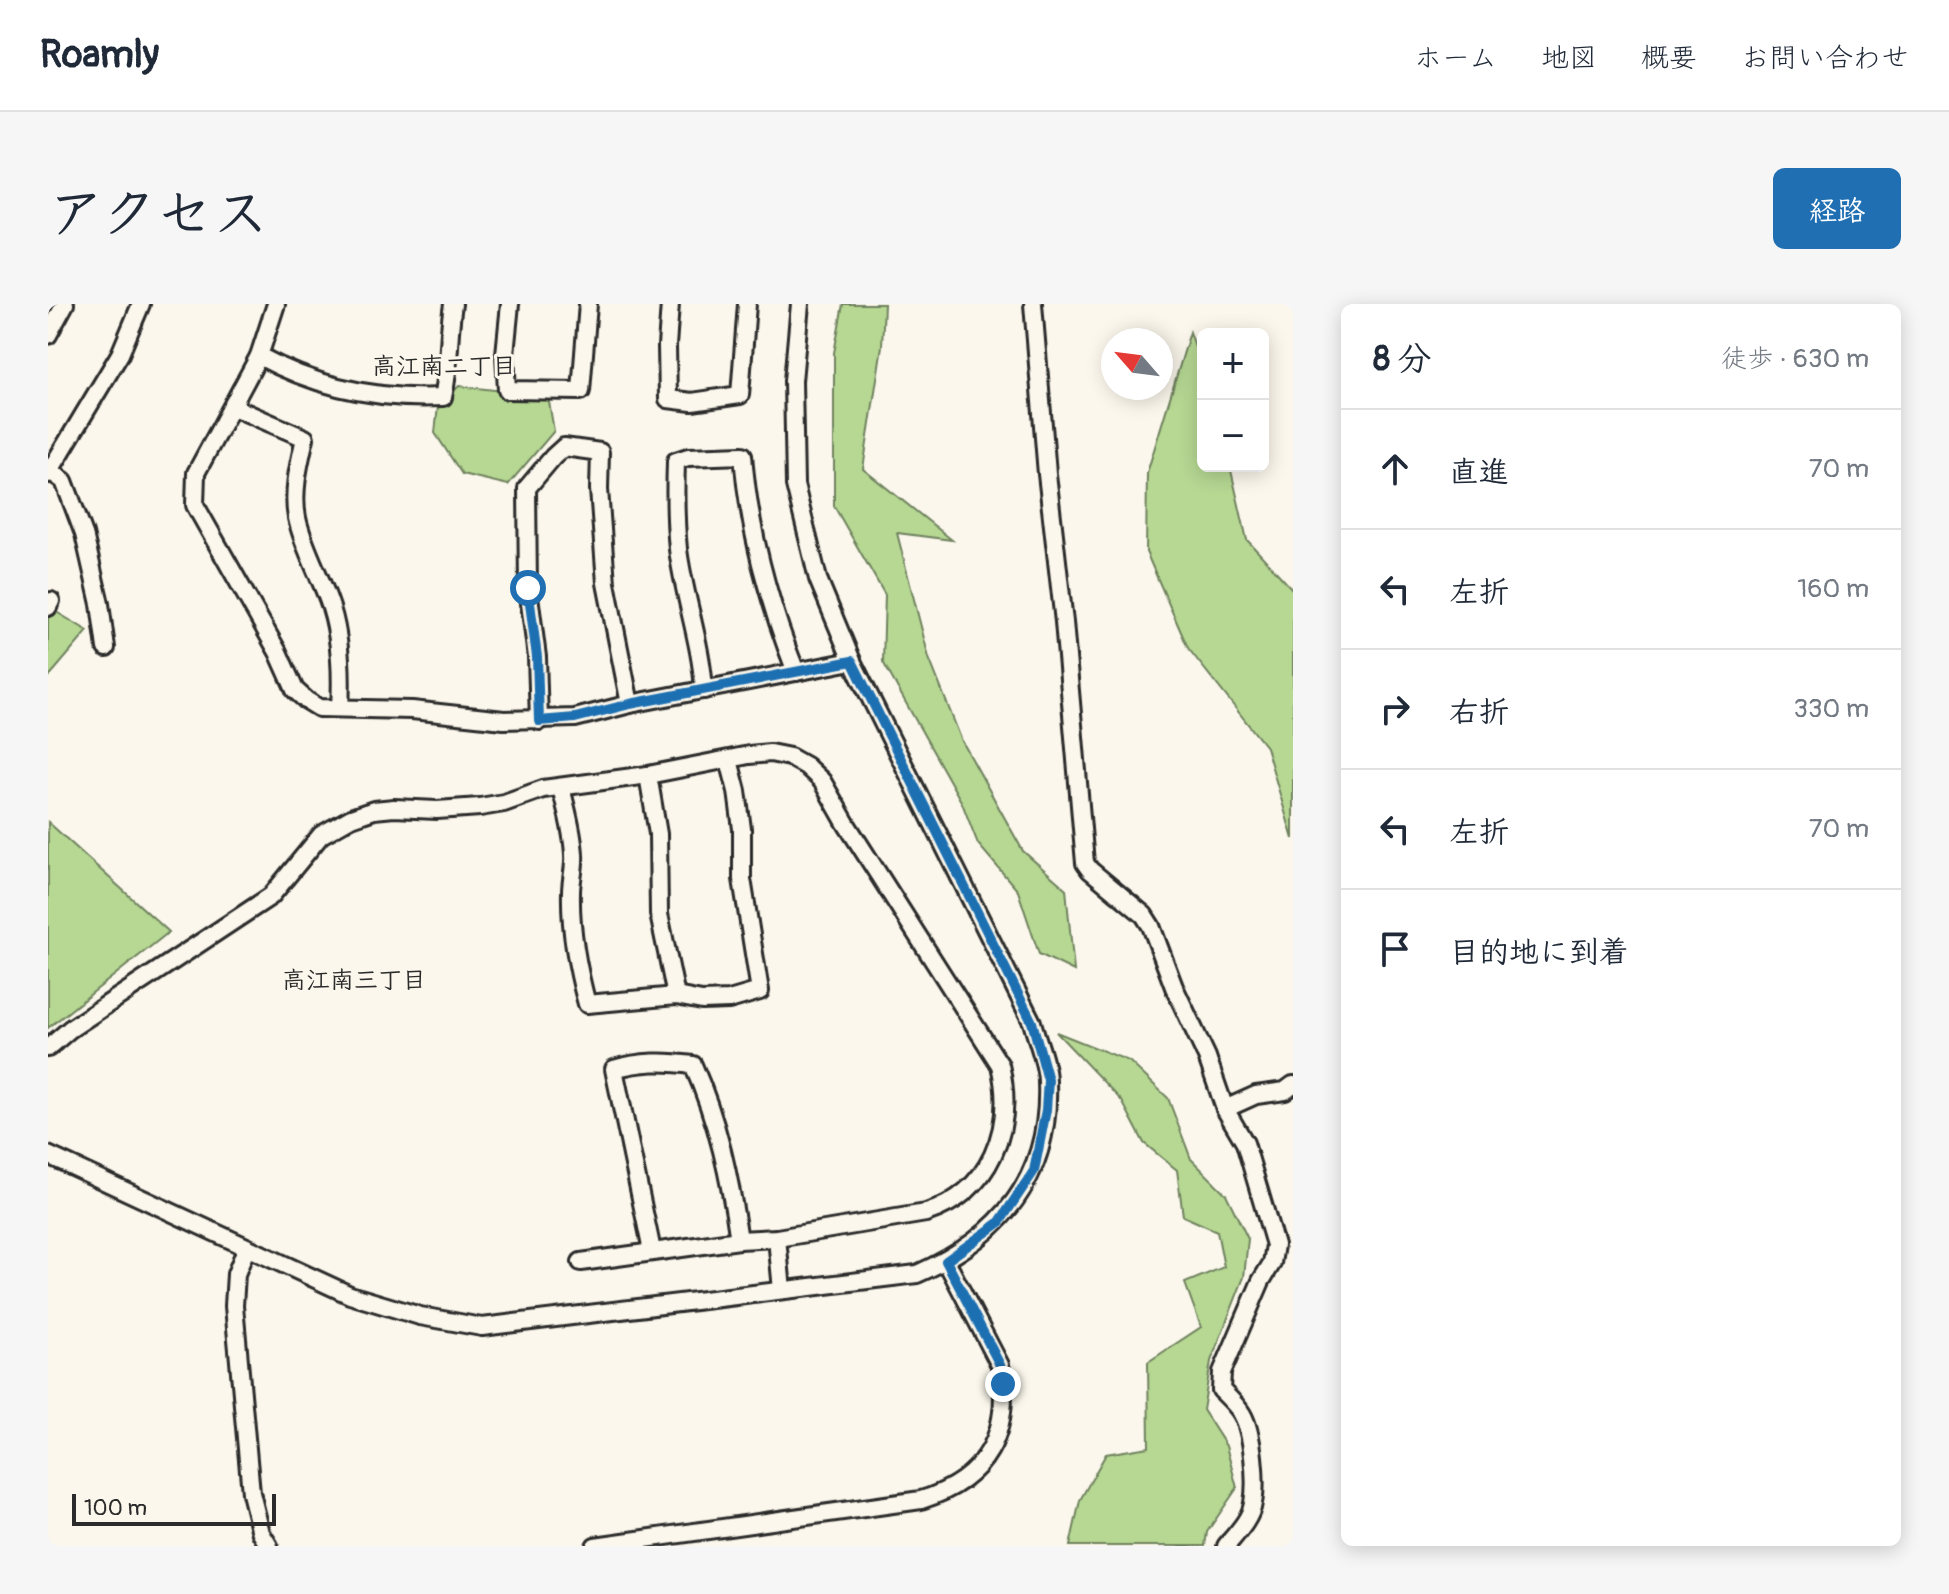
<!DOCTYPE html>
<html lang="ja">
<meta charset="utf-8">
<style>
body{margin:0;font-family:Pangolin,"Klee One",sans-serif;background:#f6f6f7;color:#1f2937}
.controls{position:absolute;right:24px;top:24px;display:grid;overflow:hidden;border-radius:12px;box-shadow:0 4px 20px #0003}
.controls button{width:72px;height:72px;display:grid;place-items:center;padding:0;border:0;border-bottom:2px solid #e0e1e3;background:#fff;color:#1f2937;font:40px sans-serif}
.compass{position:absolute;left:1053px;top:24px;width:72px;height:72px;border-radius:50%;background:#fff;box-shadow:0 4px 20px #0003;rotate:298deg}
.scale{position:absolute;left:24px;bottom:20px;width:204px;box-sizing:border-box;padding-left:8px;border:4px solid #2b2b2b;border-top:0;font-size:22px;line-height:28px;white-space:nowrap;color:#2b2b2b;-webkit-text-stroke:6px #fbf7ec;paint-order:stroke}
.stop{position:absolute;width:24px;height:24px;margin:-18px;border:6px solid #1f6fb2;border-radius:50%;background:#fff}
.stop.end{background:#1f6fb2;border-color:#fff;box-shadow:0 2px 8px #0008}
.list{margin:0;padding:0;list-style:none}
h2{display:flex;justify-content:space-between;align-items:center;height:104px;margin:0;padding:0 32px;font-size:34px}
h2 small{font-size:26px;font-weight:400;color:#747a83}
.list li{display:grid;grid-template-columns:52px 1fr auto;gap:24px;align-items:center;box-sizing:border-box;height:120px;padding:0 32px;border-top:2px solid #e0e1e3}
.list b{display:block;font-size:30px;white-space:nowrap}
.list em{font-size:26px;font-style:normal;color:#747a83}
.icon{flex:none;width:44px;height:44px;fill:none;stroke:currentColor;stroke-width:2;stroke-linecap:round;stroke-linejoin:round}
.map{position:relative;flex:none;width:1245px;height:1242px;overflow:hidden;border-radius:12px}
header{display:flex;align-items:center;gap:48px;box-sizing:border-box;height:112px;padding:0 40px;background:#fff;border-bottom:2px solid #e0e1e3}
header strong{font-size:38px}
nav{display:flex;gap:44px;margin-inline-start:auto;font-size:28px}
.intro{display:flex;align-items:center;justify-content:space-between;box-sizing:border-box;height:192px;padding:0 48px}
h1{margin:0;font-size:56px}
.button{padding:20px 36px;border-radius:12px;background:#1f6fb2;color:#fff;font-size:28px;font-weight:700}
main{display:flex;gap:48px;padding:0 48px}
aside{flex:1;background:#fff;border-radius:12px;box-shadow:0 4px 20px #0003}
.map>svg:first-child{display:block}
</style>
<header>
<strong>Roamly</strong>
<nav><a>ホーム</a><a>地図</a><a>概要</a><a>お問い合わせ</a></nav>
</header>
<div class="intro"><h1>アクセス</h1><a class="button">経路</a></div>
<main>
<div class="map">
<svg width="1245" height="1242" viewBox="0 0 1245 1242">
<rect width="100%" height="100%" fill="#fbf7ec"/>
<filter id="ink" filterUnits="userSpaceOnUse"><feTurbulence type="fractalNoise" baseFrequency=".0125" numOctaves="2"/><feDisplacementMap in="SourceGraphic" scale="16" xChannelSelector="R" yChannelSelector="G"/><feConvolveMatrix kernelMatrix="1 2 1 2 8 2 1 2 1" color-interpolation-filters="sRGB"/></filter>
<g filter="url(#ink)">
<g fill="#b6d893" stroke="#70825f" stroke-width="2">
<polygon points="795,0 836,0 834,42 815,165 904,236 849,229 881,354 914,437 975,547 1018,585 1026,667 991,650 970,587 930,540 914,499 835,358 837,291 786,202 786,49"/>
<polygon points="1142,28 1155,65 1155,162 1182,162 1199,236 1245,286 1245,535 1218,443 1140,344 1098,248 1099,169"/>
<polygon points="411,82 500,92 506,127 460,181 414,170 387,129 390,102"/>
<polygon points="0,303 40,327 0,374"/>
<polygon points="0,518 121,628 0,724"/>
<polygon points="1008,728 1081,757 1120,794 1143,855 1178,890 1200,935 1196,973 1163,1057 1155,1106 1178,1142 1189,1184 1159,1228 1157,1242 1022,1242 1032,1196 1058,1150 1101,1143 1100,1058 1153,1023 1137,979 1176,963 1169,927 1135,912 1129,866 1096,839 1074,797"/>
</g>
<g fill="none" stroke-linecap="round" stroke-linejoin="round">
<defs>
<g id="minor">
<polyline points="228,0 211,52 148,169 147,201 230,348 247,386 258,396 271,404 364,406 456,416 527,414 582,400 804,357"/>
<polyline points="462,0 457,50 459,86 533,87 540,0"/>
<polyline points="622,0 619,42 620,95 644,98 692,91 699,0"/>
<path d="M985,0l14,170 17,148 21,241 5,7 54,45 7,11 23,61 33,70 18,52 20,34 30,102 -3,18 -11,18 -39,91 -1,18c7,7 16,15 21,24 11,19 15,68 11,89 -2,16 -17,31 -27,43"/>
<polyline points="0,31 17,0"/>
<path d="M211,52c57,31 119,44 184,41 7,-30 5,-62 10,-93"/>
<path d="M185,103l72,31c-6,26 -13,54 -8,80 6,28 21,54 31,81 13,34 14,73 12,109"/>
<polyline points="2,167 16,177 36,230 52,300 58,344"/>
<polyline points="0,170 72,50 93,0"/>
<polyline points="0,303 3,297"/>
<path d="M656,386c-3,-48 -20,-93 -26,-141 -3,-30 -3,-58 -2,-88l12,-4 55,-2c6,76 25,146 53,217"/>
<polyline points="491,417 489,353 480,284 479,184 505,153 516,143 552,148 551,185 558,279 582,400"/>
<polyline points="600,471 610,530 611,610 628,692"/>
<path d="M513,483c5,22 12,44 13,68 1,12 -3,25 -3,37 -1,38 6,75 16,112l89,-8 26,5 27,-1 31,-9 -18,-112v-50l-5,-38 -8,-31"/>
<path d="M0,744l22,-19 201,-133 50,-61 30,-17 23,-8 20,-2 43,2 43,-3 24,-4 39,-14 105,-14 101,-20 21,-2 20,4 16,9 16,15 25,44 153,240c15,63 -9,127 -74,148l-149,25 -38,2 -158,22"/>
<polyline points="1177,805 1208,791 1237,787 1245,781"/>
<path d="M0,851l302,140 70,21 62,11 435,-53c84,-37 134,-96 130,-192 0,-19 -10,-41 -15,-60l-180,-361 -34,-82 -23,-94 -2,-104 7,-77"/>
<polyline points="729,934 734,986"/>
<polyline points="198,945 188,970 186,1002 203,1189 213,1229 221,1242"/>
<path d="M604,947l-38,-182c27,-8 51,-8 79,-4 25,56 37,114 46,175"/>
<path d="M547,1242l326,-46c66,-20 91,-68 79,-135l-54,-104"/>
</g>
</defs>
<use href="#minor" stroke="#2b2b2b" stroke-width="22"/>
<use href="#minor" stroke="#fbf7ec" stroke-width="16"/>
</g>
</g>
<g fill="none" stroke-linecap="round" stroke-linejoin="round" filter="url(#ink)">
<polyline stroke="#1f6fb2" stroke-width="10" points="480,284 489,353 491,417 527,414 582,400 804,357 984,718 1000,776 998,806 986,867 951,919 898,957 952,1061 955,1080"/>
</g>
<g text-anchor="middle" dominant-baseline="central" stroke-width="6" stroke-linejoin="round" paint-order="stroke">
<g font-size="24" font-weight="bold" fill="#2b2b2b" stroke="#fbf7ec">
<text x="396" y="62">高江南二丁目</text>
<text x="306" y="676">高江南三丁目</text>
</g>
</g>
</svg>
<div class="controls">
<button>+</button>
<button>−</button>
</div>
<svg class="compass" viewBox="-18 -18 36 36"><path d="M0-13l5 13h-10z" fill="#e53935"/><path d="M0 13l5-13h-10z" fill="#747a83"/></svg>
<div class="scale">100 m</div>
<div class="stop" style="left:480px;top:284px"></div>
<div class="stop end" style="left:955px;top:1080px"></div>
</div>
<aside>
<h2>8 分<small>徒歩 · 630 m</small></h2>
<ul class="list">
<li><svg class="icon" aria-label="ahead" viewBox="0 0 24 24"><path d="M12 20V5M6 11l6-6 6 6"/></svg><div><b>直進</b></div><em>70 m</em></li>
<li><svg class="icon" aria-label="left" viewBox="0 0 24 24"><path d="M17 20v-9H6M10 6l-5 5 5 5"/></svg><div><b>左折</b></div><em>160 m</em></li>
<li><svg class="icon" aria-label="right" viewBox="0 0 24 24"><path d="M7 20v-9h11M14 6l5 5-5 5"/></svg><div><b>右折</b></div><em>330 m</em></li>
<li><svg class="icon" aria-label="left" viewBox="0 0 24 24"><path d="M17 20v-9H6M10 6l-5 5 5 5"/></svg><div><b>左折</b></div><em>70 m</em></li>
<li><svg class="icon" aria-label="arrive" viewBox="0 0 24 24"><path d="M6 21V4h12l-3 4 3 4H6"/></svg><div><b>目的地に到着</b></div></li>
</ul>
</aside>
</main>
